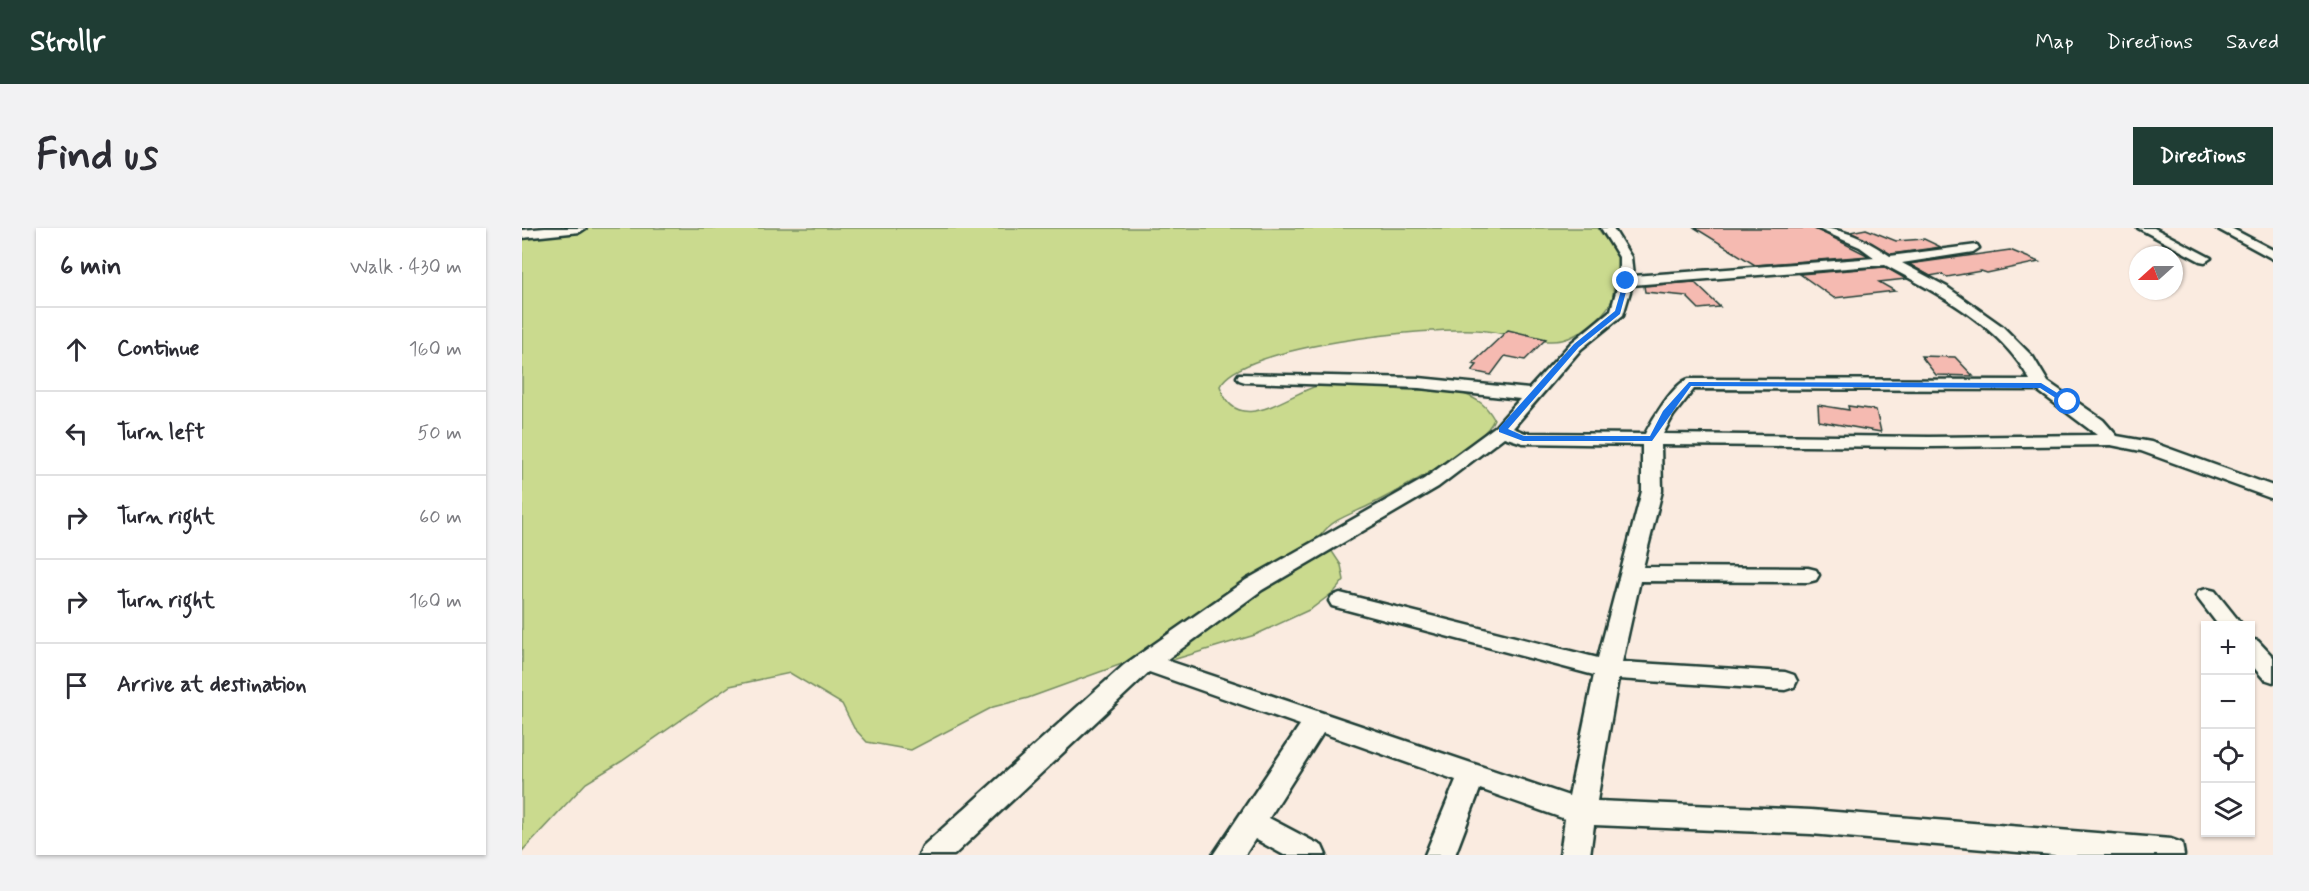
<!DOCTYPE html>
<meta charset="utf-8">
<style>
body{margin:0;font-family:Mynerve,sans-serif;background:#f2f2f3;color:#2b2b33}
.controls{position:absolute;right:18px;bottom:18px;display:grid;overflow:hidden;border-radius:0px;box-shadow:0 2px 4px #0004}
.controls button{width:54px;height:54px;display:grid;place-items:center;padding:0;border:0;border-bottom:2px solid #e1e1e2;background:#fff;color:#2b2b33;font:30px sans-serif}
.compass{position:absolute;left:1607px;top:18px;width:54px;height:54px;border-radius:50%;background:#fff;box-shadow:0 2px 4px #0004;rotate:249deg}
.stop{position:absolute;width:18px;height:18px;margin:-14px;border:4px solid #1a73e8;border-radius:50%;background:#fff}
.stop.end{background:#1a73e8;border-color:#fff;box-shadow:0 2px 6px #0008}
.list{margin:0;padding:0;list-style:none}
h2{display:flex;justify-content:space-between;align-items:center;height:78px;margin:0;padding:0 24px;font-size:26px}
h2 small{font-size:20px;font-weight:400;color:#7c7c81}
.list li{display:grid;grid-template-columns:39px 1fr auto;gap:18px;align-items:center;box-sizing:border-box;height:84px;padding:0 24px;border-top:2px solid #e1e1e2}
.list b{display:block;font-size:22px;white-space:nowrap}
.list em{font-size:20px;font-style:normal;color:#7c7c81}
.icon{flex:none;width:33px;height:33px;fill:none;stroke:currentColor;stroke-width:2;stroke-linecap:round;stroke-linejoin:round}
.map{position:relative;flex:none;width:1751px;height:627px;overflow:hidden;border-radius:0px}
header{display:flex;align-items:center;gap:36px;box-sizing:border-box;height:84px;padding:0 30px;background:#1f3d34;color:#fff}
header strong{font-size:28px}
nav{display:flex;gap:33px;margin-inline-start:auto;font-size:21px}
.intro{display:flex;align-items:center;justify-content:space-between;box-sizing:border-box;height:144px;padding:0 36px}
h1{margin:0;font-size:42px}
.button{padding:15px 27px;border-radius:0px;background:#1f3d34;color:#fff;font-size:21px;font-weight:700}
main{display:flex;gap:36px;padding:0 36px}
aside{flex:1;background:#fff;border-radius:0px;box-shadow:0 2px 4px #0004}
.map>svg:first-child{display:block}
</style>
<header>
<strong>Strollr</strong>
<nav><a>Map</a><a>Directions</a><a>Saved</a></nav>
</header>
<div class="intro"><h1>Find us</h1><a class="button">Directions</a></div>
<main>
<aside>
<h2>6 min<small>Walk · 430 m</small></h2>
<ul class="list">
<li><svg class="icon" aria-label="ahead" viewBox="0 0 24 24"><path d="M12 20V5M6 11l6-6 6 6"/></svg><div><b>Continue</b></div><em>160 m</em></li>
<li><svg class="icon" aria-label="left" viewBox="0 0 24 24"><path d="M17 20v-9H6M10 6l-5 5 5 5"/></svg><div><b>Turn left</b></div><em>50 m</em></li>
<li><svg class="icon" aria-label="right" viewBox="0 0 24 24"><path d="M7 20v-9h11M14 6l5 5-5 5"/></svg><div><b>Turn right</b></div><em>60 m</em></li>
<li><svg class="icon" aria-label="right" viewBox="0 0 24 24"><path d="M7 20v-9h11M14 6l5 5-5 5"/></svg><div><b>Turn right</b></div><em>160 m</em></li>
<li><svg class="icon" aria-label="arrive" viewBox="0 0 24 24"><path d="M6 21V4h12l-3 4 3 4H6"/></svg><div><b>Arrive at destination</b></div></li>
</ul>
</aside>
<div class="map">
<svg width="1751" height="627" viewBox="0 0 1751 627">
<rect width="100%" height="100%" fill="#faebe0"/>
<filter id="ink" filterUnits="userSpaceOnUse"><feTurbulence type="fractalNoise" baseFrequency=".0167" numOctaves="2"/><feDisplacementMap in="SourceGraphic" scale="12" xChannelSelector="R" yChannelSelector="G"/><feConvolveMatrix kernelMatrix="1 2 1 2 8 2 1 2 1" color-interpolation-filters="sRGB"/></filter>
<g filter="url(#ink)">
<path fill="#cada8e" stroke="#748c61" stroke-width="1.5" d="M0,0h1076c6,10 20,24 22,35 1,9 -5,13 -6,21 -1,6 0,12 -3,18 -7,14 -33,35 -49,38 -22,5 -60,-9 -85,-10 -47,-3 -237,15 -257,56 16,53 68,8 97,0 28,-7 59,2 87,4 19,1 43,-3 60,4 15,6 22,11 30,25 -10,26 -94,71 -122,85 -17,9 -39,14 -51,31l20,30 3,15 -9,11 -24,18 -56,26 -79,24 -43,1 -105,38 -35,9 -82,43 -44,-8 -13,-14 -12,-24 -52,-31 -60,13 -108,75 -36,22 -64,68z"/>
<g fill="#f5bab1" stroke="#1f3d34" stroke-width="1.5">
<polygon points="1173,0 1292,0 1347,28 1233,37"/>
<polygon points="1344,1 1374,13 1402,11 1419,19 1369,26 1328,4"/>
<polygon points="1488,22 1517,34 1465,45 1459,43 1425,49 1419,46 1408,48 1387,36"/>
<polygon points="1363,39 1384,51 1357,54 1373,63 1312,70 1278,46"/>
<polygon points="1172,54 1198,79 1177,81 1164,68 1123,64 1122,58"/>
<polygon points="986,102 1024,111 1003,132 983,128 969,147 950,143 955,137 950,136"/>
<polygon points="1399,128 1433,129 1451,148 1414,147"/>
<polygon points="1296,177 1327,182 1326,178 1354,182 1359,204 1297,193"/>
</g>
<g fill="none" stroke-linecap="round" stroke-linejoin="round">
<defs>
<g id="street">
<polygon points="23,0 64,0 58,4 0,10 0,2"/>
<path d="M1079,0h12l18,29 2,19 242,-18 -15,-11 -44,-19c28,0 51,12 74,28l87,-11 2,3 -6,4 -71,11 45,24 55,39 31,31 15,25 55,38 14,16 34,6 122,44v13l-132,-48 -30,-6 -182,2 -268,-2 1,46 -19,76 165,1 8,2 3,5 -3,5 -8,2 -168,-1 -18,81 163,10 9,3 3,6 -3,6 -9,3 -167,-11 -21,122 214,9 360,29 11,4 2,12h-130l-243,-21 -217,-9 -4,30h-30l5,-36 -85,-30 -25,66h-30l31,-75 -133,-47 -54,85 53,28 4,9h-42l-29,-16 -10,16h-32l87,-130 -151,-53 -195,183h-35l4,-9 201,-181 122,-85 178,-101 72,-53 24,-27 -101,-11 -174,-6 -6,-2 -2,-3 2,-3 180,4 110,11 42,-46 40,-33 8,-29v-24zM1363,37c54,29 115,60 145,115l-341,-1c-15,4 -37,41 -44,55l-120,-1 -12,-5 68,-79 42,-34 9,-30zM1172,161l343,1 60,45 -168,2 -266,-3 10,-18zM982,209l19,6 119,2v46l-44,167 -258,-65 -8,3 -3,5 3,5 262,69 -25,121 -403,-136 96,-70 176,-103z"/>
<polygon points="1616,0 1632,0 1689,30 1683,34 1678,33"/>
<polygon points="1694,0 1709,0 1751,22 1751,31"/>
<polygon points="1685,361 1693,363 1721,398 1697,398 1674,368 1677,363"/>
<polygon points="1728,411 1736,413 1751,429 1751,454 1742,451 1728,435"/>
</g>
</defs>
<use href="#street" stroke="#1f3d34" stroke-width="5"/>
<use href="#street" fill="#fbf7ec" fill-rule="evenodd"/>
</g>
</g>
<polygon fill="#1a73e8" points="1102,52 1107,53 1098,86 1057,119 986,201 1002,208 1128,208 1141,183 1167,154 1519,155 1550,174 1543,176 1518,160 1169,158 1130,213 1001,213 977,204 977,200 1052,116 1093,83"/>
</svg>
<div class="controls">
<button>+</button>
<button>−</button>
<button><svg class="icon" aria-label="locate" viewBox="0 0 24 24"><circle cx="12" cy="12" r="6"/><path d="M12 2v4M12 18v4M2 12h4M18 12h4"/></svg></button>
<button><svg class="icon" aria-label="layers" viewBox="0 0 24 24"><path d="M12 4l9 5-9 5-9-5zM3 14l9 5 9-5"/></svg></button>
</div>
<svg class="compass" viewBox="-18 -18 36 36"><path d="M0-13l5 13h-10z" fill="#e53935"/><path d="M0 13l5-13h-10z" fill="#7c7c81"/></svg>
<div class="stop" style="left:1546px;top:174px"></div>
<div class="stop end" style="left:1104px;top:53px"></div>
</div>
</main>
